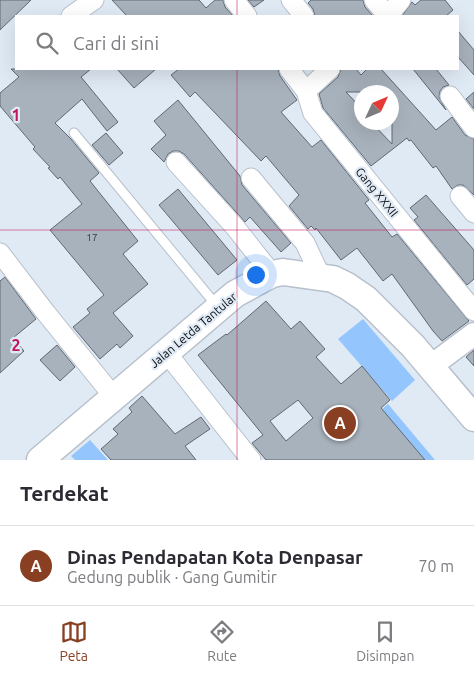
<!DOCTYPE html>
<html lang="id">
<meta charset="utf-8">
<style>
body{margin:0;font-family:Ubuntu,sans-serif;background:#f7f7f7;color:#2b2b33}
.compass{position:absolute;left:354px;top:85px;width:45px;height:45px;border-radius:50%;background:#fff;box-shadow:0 5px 20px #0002;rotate:46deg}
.you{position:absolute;left:255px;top:274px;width:18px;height:18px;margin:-12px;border:4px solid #fff;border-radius:50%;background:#1a73e8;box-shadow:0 0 0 8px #1a73e833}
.badge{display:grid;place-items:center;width:32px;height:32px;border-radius:50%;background:#883f22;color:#fff;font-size:16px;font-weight:700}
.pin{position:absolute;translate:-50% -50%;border:2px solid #fff;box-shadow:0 1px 5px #0006}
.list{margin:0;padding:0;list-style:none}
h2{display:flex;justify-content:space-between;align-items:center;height:65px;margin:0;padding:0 20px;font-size:21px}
h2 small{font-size:16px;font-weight:400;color:#7c7c81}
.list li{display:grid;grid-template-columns:32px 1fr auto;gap:15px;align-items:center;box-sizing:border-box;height:80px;padding:0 20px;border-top:1px solid #e1e1e2}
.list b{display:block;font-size:19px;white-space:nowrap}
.list p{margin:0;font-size:16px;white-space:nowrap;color:#7c7c81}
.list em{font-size:16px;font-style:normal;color:#7c7c81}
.icon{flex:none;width:28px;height:28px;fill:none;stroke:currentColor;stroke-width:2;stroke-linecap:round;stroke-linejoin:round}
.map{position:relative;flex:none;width:474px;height:460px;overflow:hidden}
.search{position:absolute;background:#fff;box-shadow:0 5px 20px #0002;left:15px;right:15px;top:15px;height:55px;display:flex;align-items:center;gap:12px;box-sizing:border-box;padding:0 18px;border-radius:0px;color:#7c7c81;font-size:19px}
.sheet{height:145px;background:#fff}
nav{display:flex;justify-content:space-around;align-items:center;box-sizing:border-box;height:70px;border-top:1px solid #e1e1e2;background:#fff;font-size:14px;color:#7c7c81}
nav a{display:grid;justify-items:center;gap:2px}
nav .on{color:#883f22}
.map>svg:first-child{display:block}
</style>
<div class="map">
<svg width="474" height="460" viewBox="0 0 474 460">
<rect width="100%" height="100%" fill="#e0eaf5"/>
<g fill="#94c6fd">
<polygon points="363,319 415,380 392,401 338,339"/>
<polygon points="388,404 435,460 321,460"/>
<polygon points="90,440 108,460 75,460 71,456"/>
</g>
<g fill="#a8b2bc" stroke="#606872" fill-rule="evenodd">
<polygon points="0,0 31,0 0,30"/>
<polygon points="112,0 199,0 206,8 215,0 223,0 225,7 233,16 127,16"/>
<polygon points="248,0 264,0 254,7"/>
<polygon points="311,0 363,0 365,7 373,16 315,16 313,9 308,3"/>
<polygon points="421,0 445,0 453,10 446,16 402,16 412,2 415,5"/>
<polygon points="458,31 474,50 474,75 458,57"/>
<polygon points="11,69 91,69 81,77 118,122 107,131 82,99 55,123 71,139 99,173 90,181 138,241 123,254 148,284 113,313 133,336 120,348 117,344 100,359 73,327 90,313 87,309 104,295 50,230 82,204 60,177 58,179 48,168 50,167 33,149 35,147 0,106 0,93 19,77"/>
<polygon points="117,69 156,69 134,88"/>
<polygon points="179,69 278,69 280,76 297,100 281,112 312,147 321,140 369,200 365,203 392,237 397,234 469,321 442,341 433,331 392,274 383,281 357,248 341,260 316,228 315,230 311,226 308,229 289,206 299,195 266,156 261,161 195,92 190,97 171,75"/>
<path d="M341,69h15l5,6 6,-6h14l55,61 16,-13 13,18 9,4v56l-11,-10h-5l-6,4 -16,-23 -3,2 -22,-28 -2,1 -2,-3 -36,28 -48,-58 -4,-14 19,-17zM346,92h46v52l-21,-22h-9v-13z"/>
<polygon points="413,69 436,69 449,85 443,87 440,91 439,97 446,110"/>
<polygon points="474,92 474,109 466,99"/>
<polygon points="178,100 240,176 242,185 291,243 281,252 250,217 245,222 184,154 179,151 173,151 168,154 164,162 151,149 166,135 154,121"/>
<polygon points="106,133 123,153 109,165 92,145"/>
<polygon points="178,189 237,260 218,275 159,205"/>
<polygon points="426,195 474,250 474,279 467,285 414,220 418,217 410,208"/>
<polygon points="5,277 36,319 13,338 24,351 0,373 0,281"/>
<path d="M266,301l25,28 9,-8 25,28 -9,8 25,27 21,-18 28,34 -9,8 44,52h-159l-14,-17 11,-8 -65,-80 28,-21 1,1zM298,400l15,18 -27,23 -16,-20z"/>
<polygon points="57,345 75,367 60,381 40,360"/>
<polygon points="474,350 474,366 466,357"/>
<polygon points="142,396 175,434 201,417 210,429 185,446 196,460 111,460 101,449 118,434 113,429 132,412 129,408"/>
</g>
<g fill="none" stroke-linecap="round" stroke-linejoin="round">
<defs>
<polyline id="service" points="74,133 217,306"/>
<g id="minor">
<polyline points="234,0 247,16"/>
<polyline points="291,0 304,16"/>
<polyline points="374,0 388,16"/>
<polyline points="71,16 94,0"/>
<polyline points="388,16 401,0"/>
<polyline points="289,69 306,91 313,113 474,311"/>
<polyline points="306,91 330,69"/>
<polyline points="450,96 474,128"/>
<polyline points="176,162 235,227 272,274"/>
<polyline points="251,178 305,243 321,277"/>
<polyline points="460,196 474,213"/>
<polyline points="0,253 46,313 114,397"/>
<polyline points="166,352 251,460"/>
</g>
<polyline id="tertiary" points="431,366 474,334"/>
<polyline id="secondary" points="40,460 235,294 272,274 283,272 333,279 347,286 366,299 413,346 474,418"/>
</defs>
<use href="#service" stroke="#b7c0cb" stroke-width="11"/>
<use href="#minor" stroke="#b7c0cb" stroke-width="21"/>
<use href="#tertiary" stroke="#b7c0cb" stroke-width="25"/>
<use href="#secondary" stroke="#b7c0cb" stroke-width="29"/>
<use href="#service" stroke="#fff" stroke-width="9"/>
<use href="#minor" stroke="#fff" stroke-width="19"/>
<use href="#tertiary" stroke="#fff" stroke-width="22"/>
<use href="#secondary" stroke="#fff" stroke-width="26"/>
</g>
<path fill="none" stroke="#c2185b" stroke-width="1" stroke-opacity="0.55" d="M237,0v16M237,69v391M0,230h474"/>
<g text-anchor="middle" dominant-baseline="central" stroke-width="4.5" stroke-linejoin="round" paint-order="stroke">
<g font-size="10" fill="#32363c">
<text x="92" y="237">17</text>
</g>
<g font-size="12" fill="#0a0d11" stroke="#e0eaf5">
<text transform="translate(377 192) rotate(51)">Gang XXXII</text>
<text transform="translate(193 330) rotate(-40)">Jalan Letda Tantular</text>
</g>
</g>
<g font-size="16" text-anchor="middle" font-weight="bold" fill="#c2185b" stroke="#e0eaf5" stroke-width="4.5" stroke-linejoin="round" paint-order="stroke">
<text x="16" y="121">1</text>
<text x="16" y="351">2</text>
</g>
</svg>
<svg class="compass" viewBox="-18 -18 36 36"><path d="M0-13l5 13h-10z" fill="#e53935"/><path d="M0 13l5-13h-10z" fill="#7c7c81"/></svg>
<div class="you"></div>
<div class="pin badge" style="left:340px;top:423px">A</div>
<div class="search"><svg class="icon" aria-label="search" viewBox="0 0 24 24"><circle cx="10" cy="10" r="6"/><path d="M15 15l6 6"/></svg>Cari di sini</div>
</div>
<section class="sheet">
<h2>Terdekat<small></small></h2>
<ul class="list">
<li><span class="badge">A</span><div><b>Dinas Pendapatan Kota Denpasar</b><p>Gedung publik · Gang Gumitir</p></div><em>70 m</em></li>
</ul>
</section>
<nav>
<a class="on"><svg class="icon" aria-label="map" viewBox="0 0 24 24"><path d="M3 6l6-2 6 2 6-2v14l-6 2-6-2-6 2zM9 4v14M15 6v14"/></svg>Peta</a>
<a><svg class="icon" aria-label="directions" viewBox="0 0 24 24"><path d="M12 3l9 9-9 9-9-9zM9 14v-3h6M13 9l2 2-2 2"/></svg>Rute</a>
<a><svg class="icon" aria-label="saved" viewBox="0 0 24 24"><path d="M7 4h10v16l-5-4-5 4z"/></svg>Disimpan</a>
</nav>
